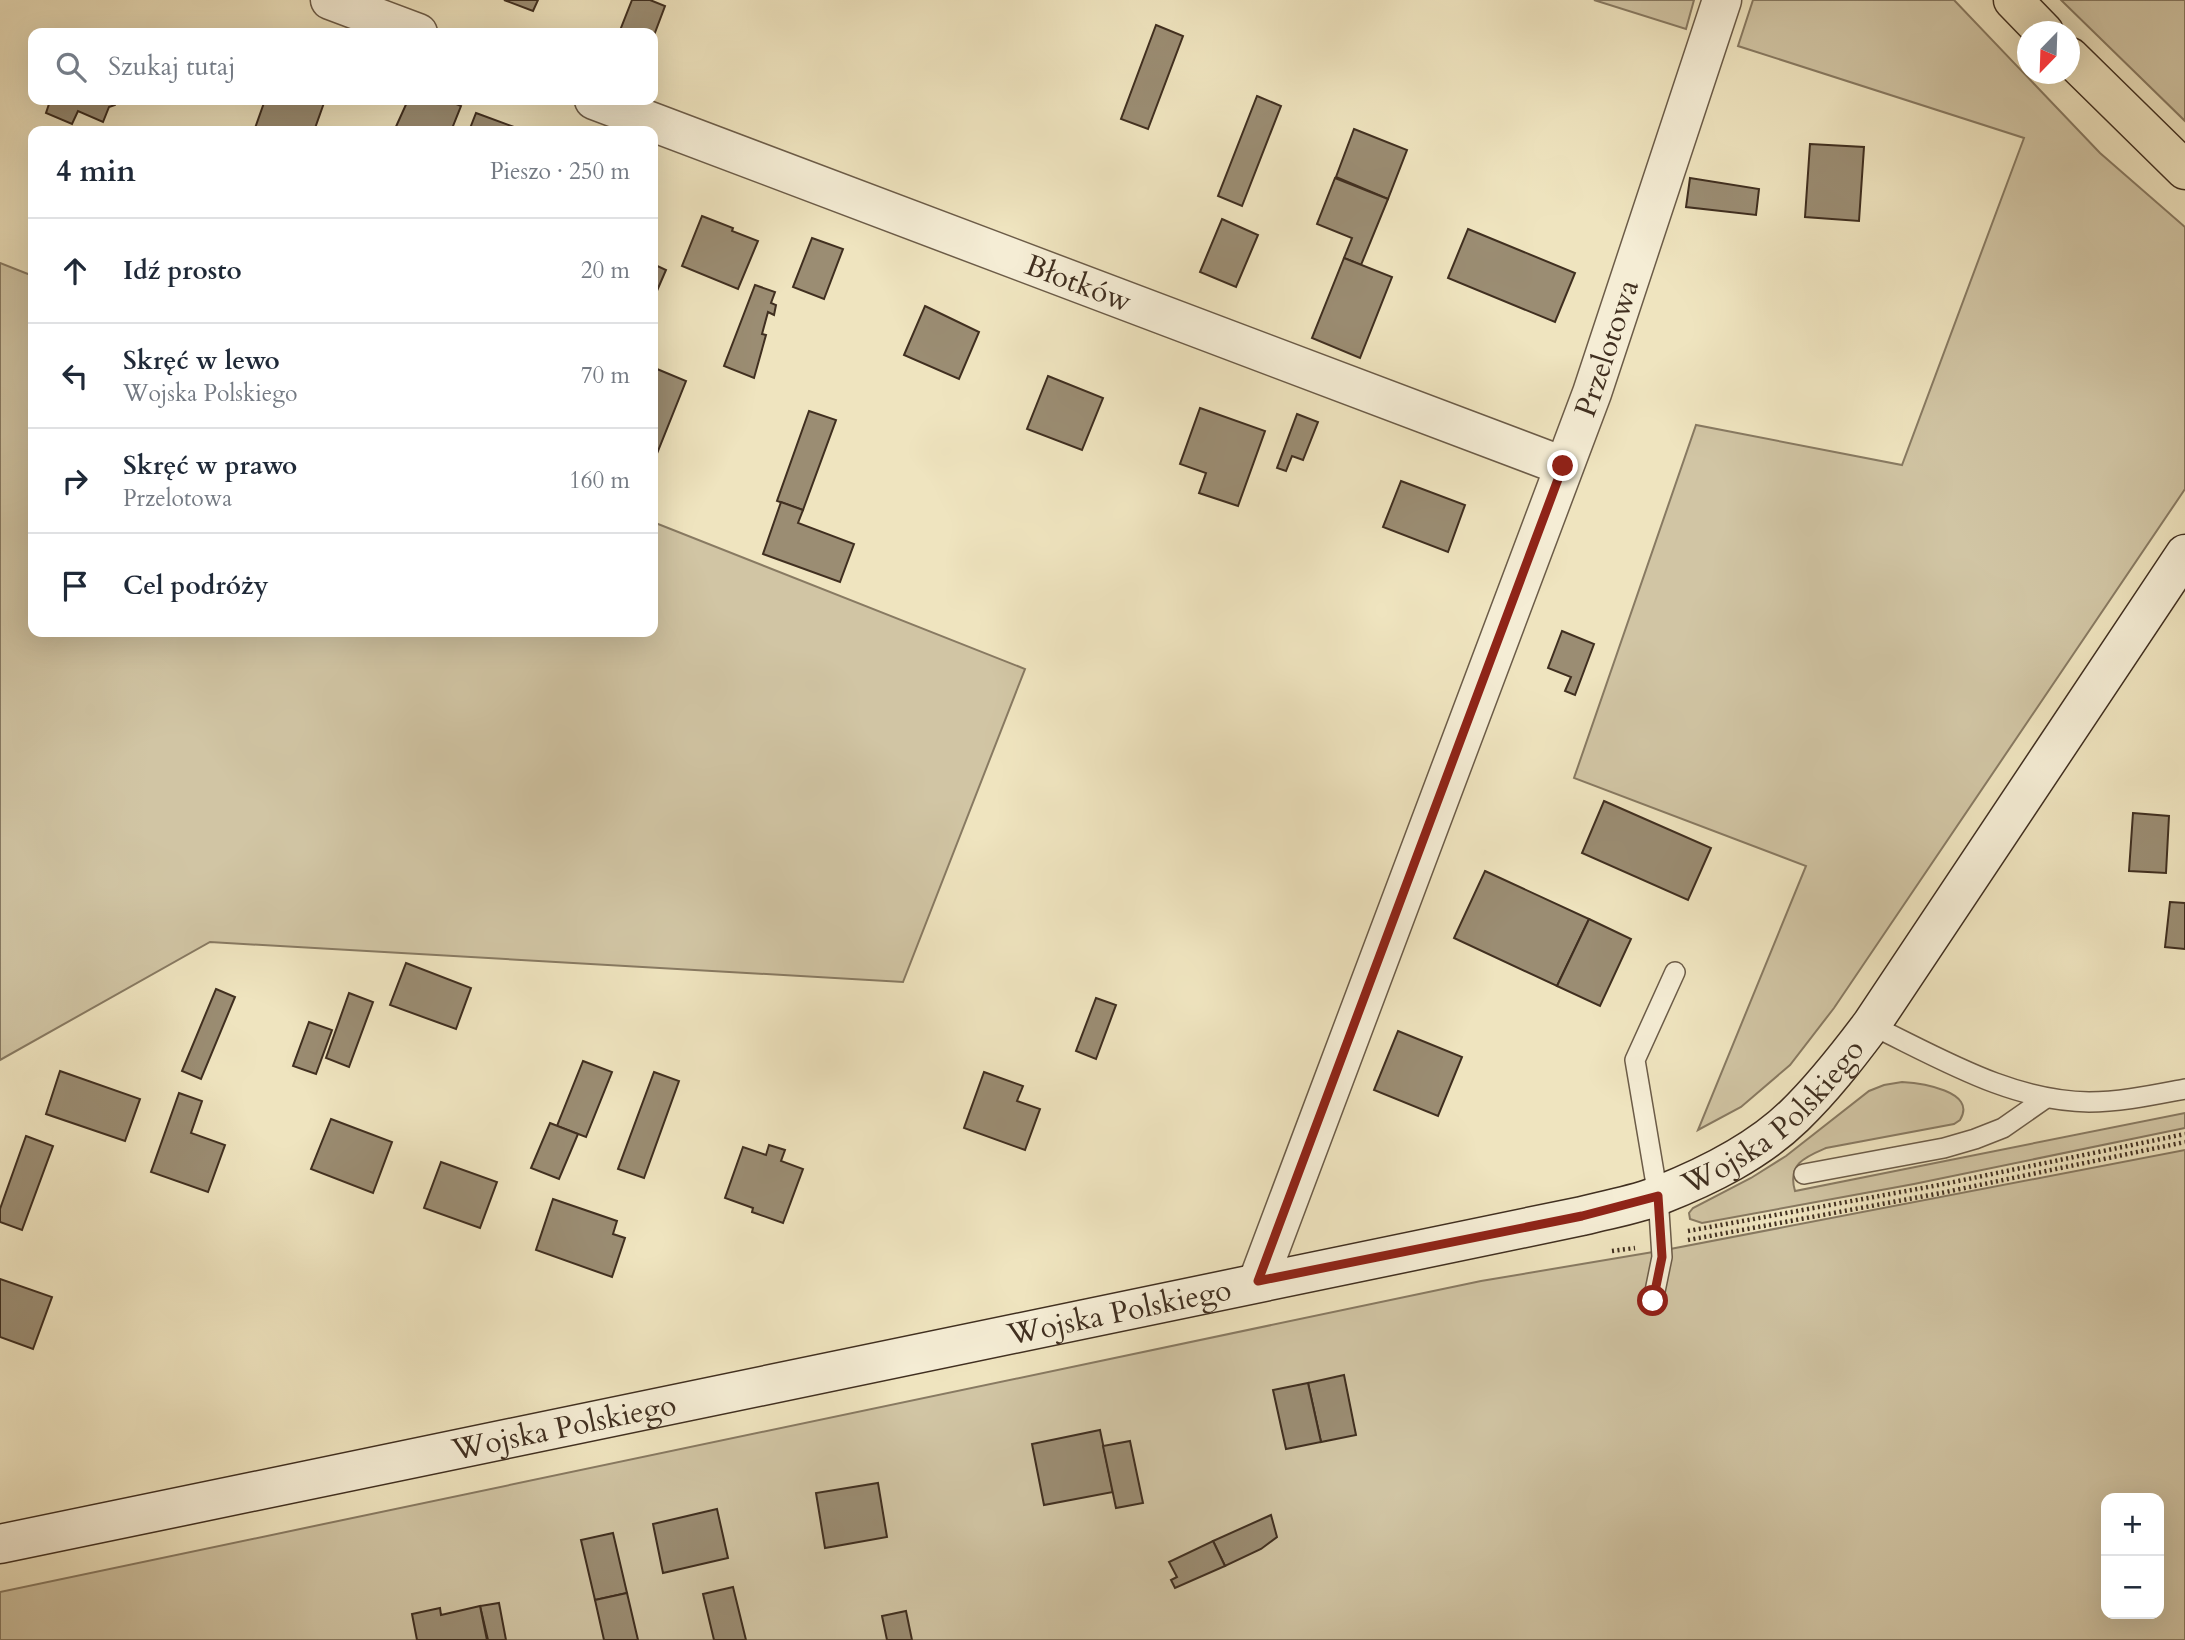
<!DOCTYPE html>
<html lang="pl">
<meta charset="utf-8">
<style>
body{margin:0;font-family:Cardo,serif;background:#f2f2f3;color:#1f2937}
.controls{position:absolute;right:21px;bottom:21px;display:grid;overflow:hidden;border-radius:14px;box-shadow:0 7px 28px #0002}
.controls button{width:63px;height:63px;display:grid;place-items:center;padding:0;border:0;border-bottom:2px solid #e0e1e3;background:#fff;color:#1f2937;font:35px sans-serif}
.compass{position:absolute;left:2017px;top:21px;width:63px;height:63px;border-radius:50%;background:#fff;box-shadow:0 7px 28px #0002;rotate:203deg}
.stop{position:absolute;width:21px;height:21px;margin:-16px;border:5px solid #8f2418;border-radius:50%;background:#fff}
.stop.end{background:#8f2418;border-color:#fff;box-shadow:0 2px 7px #0008}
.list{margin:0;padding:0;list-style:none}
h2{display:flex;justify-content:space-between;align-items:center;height:91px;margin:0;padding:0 28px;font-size:30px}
h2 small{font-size:23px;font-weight:400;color:#747a83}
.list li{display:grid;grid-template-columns:46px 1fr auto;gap:21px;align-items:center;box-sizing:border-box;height:105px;padding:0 28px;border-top:2px solid #e0e1e3}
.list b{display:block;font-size:26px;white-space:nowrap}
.list p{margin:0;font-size:23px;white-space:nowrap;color:#747a83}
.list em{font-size:23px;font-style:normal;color:#747a83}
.icon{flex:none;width:38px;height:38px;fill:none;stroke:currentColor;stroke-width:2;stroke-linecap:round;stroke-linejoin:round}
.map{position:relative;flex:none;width:2185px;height:1640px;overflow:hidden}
.search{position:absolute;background:#fff;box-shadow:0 7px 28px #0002;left:28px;top:28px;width:630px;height:77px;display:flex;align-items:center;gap:18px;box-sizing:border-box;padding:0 24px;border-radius:14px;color:#747a83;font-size:26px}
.panel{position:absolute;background:#fff;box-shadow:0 7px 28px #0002;left:28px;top:126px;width:630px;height:511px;border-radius:14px}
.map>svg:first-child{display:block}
</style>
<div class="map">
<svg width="2185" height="1640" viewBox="0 0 2185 1640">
<rect width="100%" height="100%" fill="#efe4bf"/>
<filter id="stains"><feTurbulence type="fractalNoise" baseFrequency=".00286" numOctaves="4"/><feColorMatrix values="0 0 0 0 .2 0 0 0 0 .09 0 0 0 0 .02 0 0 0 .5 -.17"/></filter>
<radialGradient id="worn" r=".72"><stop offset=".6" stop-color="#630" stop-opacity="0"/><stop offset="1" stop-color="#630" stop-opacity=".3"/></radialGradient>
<g fill="#d1c5a4" stroke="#887a62" stroke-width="2" fill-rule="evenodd">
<polygon points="1594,0 1694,0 1686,29"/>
<polygon points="1753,0 1954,0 2100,153 2185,227 2185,489 1834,1008 1790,1065 1741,1107 1698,1130 1806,866 1574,778 1696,425 1902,465 2024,138 1738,46"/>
<polygon points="2061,0 2185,0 2185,121"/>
<polygon points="0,263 33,276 33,632 653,632 653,522 1025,669 903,982 210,942 0,1060"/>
<path d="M1902,1082c18,1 76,9 58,38l-6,4 -128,24c-21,9 -39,16 -31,43l390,-78v15l-271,56 -212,39 -12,-4 -1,-6 4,-5 58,-30 35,-22 83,-65 15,-6z"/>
<path d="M2185,1150v490h-2185v-48l1481,-311 184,-31zM2106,1498h53v116h-53z"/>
</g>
<g fill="#9b8d73" stroke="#402f20" stroke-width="2">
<polygon points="504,0 538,0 533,11"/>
<polygon points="632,0 650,0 665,6 653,38 653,33 619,33"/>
<polygon points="1156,25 1183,36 1148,129 1121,119"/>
<polygon points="1257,96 1281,106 1242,206 1218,196"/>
<polygon points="47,100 117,100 115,105 109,107 103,122 78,111 72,124 46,113 50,101"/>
<polygon points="265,100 325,100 314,131 254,131"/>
<polygon points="408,100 447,100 461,106 451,131 394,131"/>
<polygon points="476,113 525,131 469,131"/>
<polygon points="1354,129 1407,150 1388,199 1336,177"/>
<polygon points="1810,144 1864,147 1859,221 1805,217"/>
<polygon points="1335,178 1388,199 1361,265 1344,258 1352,238 1317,224"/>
<polygon points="1690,178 1759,189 1756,215 1686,207"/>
<polygon points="702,216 733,228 732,231 758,241 738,289 682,266"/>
<polygon points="1222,219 1258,235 1236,287 1200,272"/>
<polygon points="1468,229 1575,273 1555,322 1448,278"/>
<polygon points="812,238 843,249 824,299 793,287"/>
<polygon points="1344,258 1392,277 1360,358 1312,338"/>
<polygon points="653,264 666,270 653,300"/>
<polygon points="755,285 775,292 771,303 776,305 774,315 768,312 762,334 766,335 754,378 724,366"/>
<polygon points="925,306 979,332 959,379 904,355"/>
<polygon points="657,369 686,381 656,456 653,455 653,379"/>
<polygon points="1048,376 1103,398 1082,450 1027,429"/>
<polygon points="1200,408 1265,431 1238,506 1199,493 1206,473 1180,464"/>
<polygon points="809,411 836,420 803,510 777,501"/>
<polygon points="1297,414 1318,422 1303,460 1292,456 1286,471 1277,468"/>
<polygon points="1401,481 1465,505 1448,552 1383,527"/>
<polygon points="781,502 803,510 798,523 854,544 840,582 763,554"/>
<polygon points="1562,631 1594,644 1575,695 1565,691 1571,677 1548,668"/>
<polygon points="1604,801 1711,848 1688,900 1582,853"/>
<polygon points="2133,813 2169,816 2166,873 2129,871"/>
<polygon points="1485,871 1589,919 1557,986 1454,938"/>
<polygon points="2170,902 2185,903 2185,949 2165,947"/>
<polygon points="1589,919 1631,939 1600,1006 1557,986"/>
<polygon points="406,963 471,988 456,1029 390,1005"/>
<polygon points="216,989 235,997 201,1079 182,1071"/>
<polygon points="349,993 373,1002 349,1067 326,1058"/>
<polygon points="1096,998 1116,1005 1096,1059 1076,1051"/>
<polygon points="309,1022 332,1030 316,1074 293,1066"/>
<polygon points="1398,1031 1462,1057 1438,1116 1374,1090"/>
<polygon points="583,1061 612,1072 586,1137 557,1126"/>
<polygon points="60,1071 140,1099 125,1141 46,1114"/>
<polygon points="654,1072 679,1081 644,1178 618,1169"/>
<polygon points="984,1072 1023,1086 1017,1101 1040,1109 1025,1150 964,1128"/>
<polygon points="179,1093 202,1101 191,1133 225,1145 208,1192 151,1172"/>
<polygon points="331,1119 392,1142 373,1193 311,1169"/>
<polygon points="550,1123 578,1134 559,1179 531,1168"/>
<polygon points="26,1136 53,1146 22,1230 0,1222 0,1209"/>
<polygon points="769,1145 785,1150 781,1161 803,1169 783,1223 752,1212 753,1208 725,1198 743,1147 766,1155"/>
<polygon points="441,1162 497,1182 480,1228 424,1208"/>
<polygon points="553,1199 617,1221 613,1234 625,1238 612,1277 536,1250"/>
<polygon points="0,1279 52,1297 33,1349 0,1337"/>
<polygon points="1344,1375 1356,1435 1321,1442 1308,1383"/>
<polygon points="1308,1383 1321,1442 1286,1449 1273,1390"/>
<polygon points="1100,1430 1113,1492 1044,1505 1032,1444"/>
<polygon points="1130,1441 1143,1503 1116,1508 1103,1446"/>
<polygon points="878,1483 887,1537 825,1548 816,1493"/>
<polygon points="717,1509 728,1558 663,1573 653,1524"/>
<polygon points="1271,1515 1277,1537 1261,1549 1225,1566 1213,1541"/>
<polygon points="613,1533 627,1593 595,1600 581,1540"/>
<polygon points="1213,1541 1225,1566 1175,1588 1171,1580 1177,1577 1169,1562"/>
<polygon points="733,1587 746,1640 714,1640 703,1594"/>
<polygon points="627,1593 638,1640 604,1640 595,1600"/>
<polygon points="499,1603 506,1640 488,1640 480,1606"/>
<polygon points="480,1606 487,1640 417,1640 412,1614 440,1608 441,1615"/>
<polygon points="906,1611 912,1640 887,1640 882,1616"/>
</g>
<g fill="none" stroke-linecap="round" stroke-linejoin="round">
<defs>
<g id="lane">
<path d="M1871,1025c69,33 139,76 218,77 32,0 64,-7 96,-13"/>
<polyline points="1804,1174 1944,1148 1975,1139 2003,1128 2046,1098"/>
<polyline points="1653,1301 1662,1257 1658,1196 1635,1060 1675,972"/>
</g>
<g id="street">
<polyline points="330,0 418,33"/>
<path id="s1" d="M594,100l969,366"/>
<path id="s2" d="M1258,1281l334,-888 130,-393"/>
</g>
<g id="secondary">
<path id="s3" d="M0,1544l1582,-328c26,-7 54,-11 78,-21 48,-19 97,-43 134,-79 29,-28 53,-59 77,-91l314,-471"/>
</g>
<g id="highway">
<polyline points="2013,0 2044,32"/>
<polyline points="2070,57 2185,170"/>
</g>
</defs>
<use href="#lane" stroke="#6c5c48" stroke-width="22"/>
<use href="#street" stroke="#6c5c48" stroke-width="41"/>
<use href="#secondary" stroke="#402f20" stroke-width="41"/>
<use href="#highway" stroke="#402f20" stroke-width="41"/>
<g stroke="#402f20" stroke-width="4.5" stroke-dasharray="2 3.5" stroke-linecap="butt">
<polyline points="1688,1231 1939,1185 2185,1134"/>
<polyline points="1688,1240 1941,1193 2185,1142"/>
<polyline points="1612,1251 1635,1248"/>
</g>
<use href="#lane" stroke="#f5edd5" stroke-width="19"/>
<use href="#street" stroke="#f5edd5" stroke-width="38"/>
<use href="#secondary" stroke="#f5edd5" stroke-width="38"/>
<use href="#highway" stroke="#efe4bf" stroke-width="38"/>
</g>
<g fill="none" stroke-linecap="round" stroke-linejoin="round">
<polyline stroke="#8f2418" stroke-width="9" points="1563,466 1258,1281 1582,1216 1658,1196 1662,1257 1653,1301"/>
</g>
<g text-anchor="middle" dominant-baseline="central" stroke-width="6" stroke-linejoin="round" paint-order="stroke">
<g font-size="30" fill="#402f20" stroke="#f5edd5">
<text stroke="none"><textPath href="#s1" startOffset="518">Błotków</textPath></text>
<text stroke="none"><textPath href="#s2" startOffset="996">Przelotowa</textPath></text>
<text stroke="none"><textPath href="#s3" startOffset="1836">Wojska Polskiego</textPath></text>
<text stroke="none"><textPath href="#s3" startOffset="1143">Wojska Polskiego</textPath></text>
<text stroke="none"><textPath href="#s3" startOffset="576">Wojska Polskiego</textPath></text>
</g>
</g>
<rect width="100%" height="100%" filter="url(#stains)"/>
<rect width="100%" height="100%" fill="url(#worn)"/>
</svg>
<div class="controls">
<button>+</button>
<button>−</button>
</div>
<svg class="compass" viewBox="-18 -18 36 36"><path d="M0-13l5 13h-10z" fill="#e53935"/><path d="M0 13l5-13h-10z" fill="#747a83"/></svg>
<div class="stop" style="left:1653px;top:1301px"></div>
<div class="stop end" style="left:1563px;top:466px"></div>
<div class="search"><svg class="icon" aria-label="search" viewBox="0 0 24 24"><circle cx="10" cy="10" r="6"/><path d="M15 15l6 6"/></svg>Szukaj tutaj</div>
<section class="panel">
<h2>4 min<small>Pieszo · 250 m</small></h2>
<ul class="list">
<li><svg class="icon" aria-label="ahead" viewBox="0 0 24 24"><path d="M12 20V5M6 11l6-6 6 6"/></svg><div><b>Idź prosto</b></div><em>20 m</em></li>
<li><svg class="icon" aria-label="left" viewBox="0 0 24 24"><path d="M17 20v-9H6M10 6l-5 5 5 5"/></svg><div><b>Skręć w lewo</b><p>Wojska Polskiego</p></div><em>70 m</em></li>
<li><svg class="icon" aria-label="right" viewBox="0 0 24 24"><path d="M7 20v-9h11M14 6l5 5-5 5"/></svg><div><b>Skręć w prawo</b><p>Przelotowa</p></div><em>160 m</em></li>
<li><svg class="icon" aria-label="arrive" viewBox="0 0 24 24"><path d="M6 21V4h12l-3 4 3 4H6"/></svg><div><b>Cel podróży</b></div></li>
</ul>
</section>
</div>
